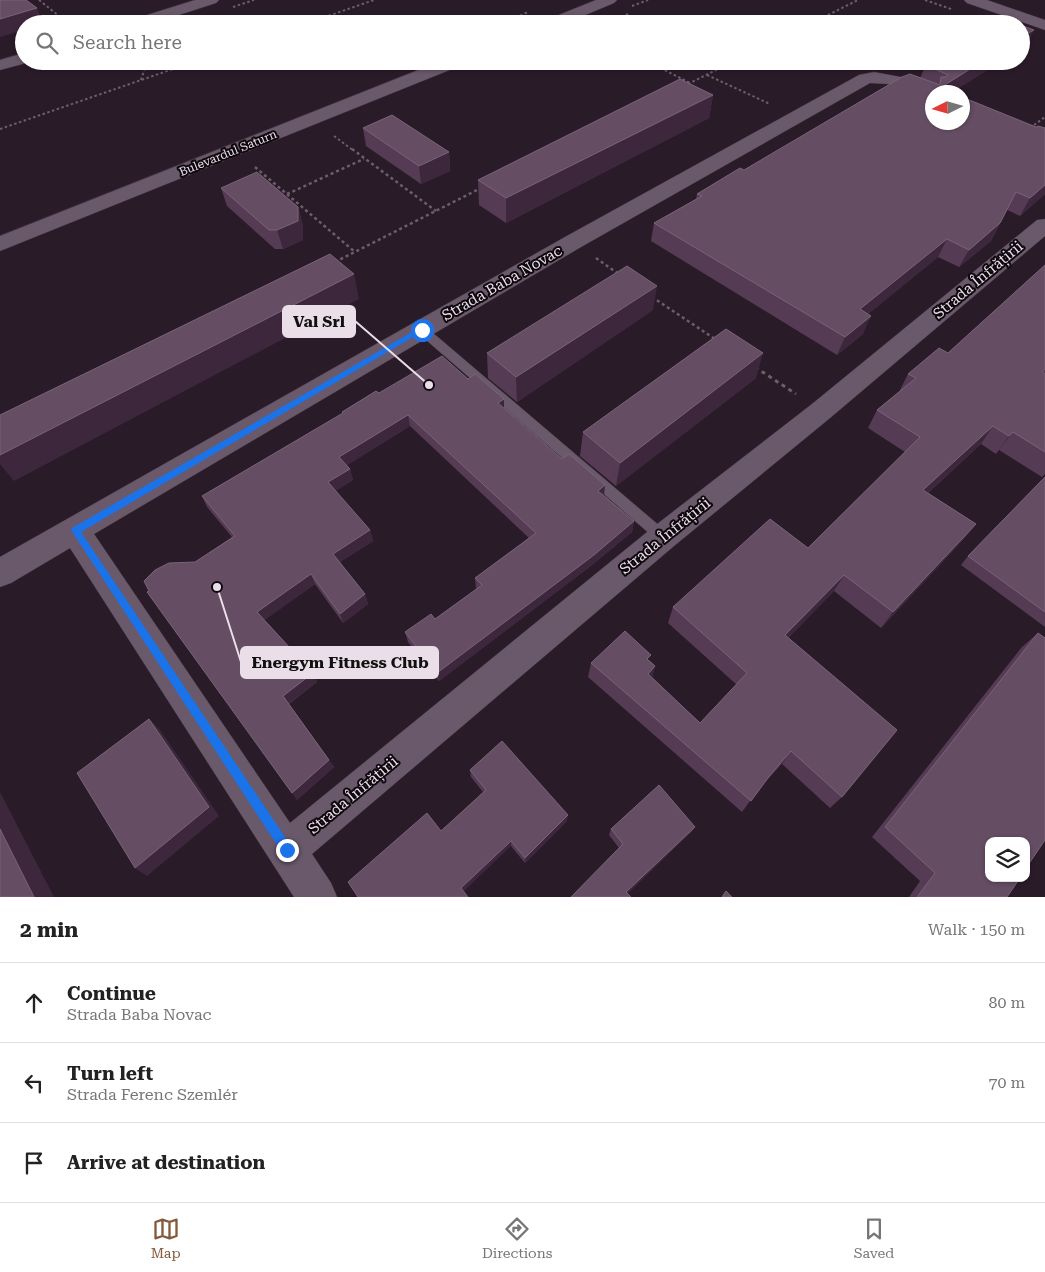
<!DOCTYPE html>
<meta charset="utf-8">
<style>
body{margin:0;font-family:"Roboto Serif",serif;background:#f6f6f6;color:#222}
.controls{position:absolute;right:15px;bottom:15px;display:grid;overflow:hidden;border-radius:10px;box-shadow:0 1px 4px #0004}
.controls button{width:45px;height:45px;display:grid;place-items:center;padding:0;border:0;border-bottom:1px solid #e0e0e0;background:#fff;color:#222;font:25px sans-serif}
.compass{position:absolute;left:925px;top:85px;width:45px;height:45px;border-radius:50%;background:#fff;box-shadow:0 1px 4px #0004;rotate:265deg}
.stop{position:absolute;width:15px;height:15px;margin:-11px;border:4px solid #1a73e8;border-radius:50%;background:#fff}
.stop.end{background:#1a73e8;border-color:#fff;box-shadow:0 1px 5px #0008}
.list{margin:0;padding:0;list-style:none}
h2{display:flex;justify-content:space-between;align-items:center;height:65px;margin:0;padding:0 20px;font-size:21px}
h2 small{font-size:16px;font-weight:400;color:#767676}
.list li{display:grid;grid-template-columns:32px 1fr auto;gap:15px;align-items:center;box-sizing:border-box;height:80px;padding:0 20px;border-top:1px solid #e0e0e0}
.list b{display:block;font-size:19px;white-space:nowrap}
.list p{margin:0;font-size:16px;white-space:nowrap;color:#767676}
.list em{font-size:16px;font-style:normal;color:#767676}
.icon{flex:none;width:28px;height:28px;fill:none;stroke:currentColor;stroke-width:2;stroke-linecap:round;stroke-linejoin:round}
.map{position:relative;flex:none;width:1045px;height:897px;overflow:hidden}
.search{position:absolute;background:#fff;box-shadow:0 1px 4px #0004;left:15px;right:15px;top:15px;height:55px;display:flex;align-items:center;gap:12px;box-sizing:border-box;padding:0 18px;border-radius:28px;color:#767676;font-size:19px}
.sheet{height:305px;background:#fff}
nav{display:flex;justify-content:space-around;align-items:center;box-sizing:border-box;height:70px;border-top:1px solid #e0e0e0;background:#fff;font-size:14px;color:#767676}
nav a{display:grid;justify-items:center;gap:2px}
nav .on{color:#855939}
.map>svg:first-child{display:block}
</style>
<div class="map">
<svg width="1045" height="897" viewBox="0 0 1045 897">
<rect width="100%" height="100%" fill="#2a1b29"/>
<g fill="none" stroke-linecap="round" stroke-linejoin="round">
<defs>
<polygon id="lane" points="422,326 426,327 668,533 670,537 668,541 663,543 658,541 418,333 416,330 418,327"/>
<g id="street">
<polygon points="195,0 219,0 216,3 151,24 126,24 128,21"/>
<polygon points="24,53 24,61 30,62 0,70 0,60"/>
<polygon points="874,72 906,78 939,92 932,92 932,100 889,84 870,83 581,247 94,534 290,823 652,528 812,404 1037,220 1045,219 1045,236 830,418 674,546 312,854 331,883 337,897 294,897 70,548 11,583 0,587 0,557 565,237 859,75"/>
</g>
<g id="secondary">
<polygon points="596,0 617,0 614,3 564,24 542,24 544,21"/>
<polygon points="964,0 987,0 1045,20 1045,30 967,3"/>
<polygon points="441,61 464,61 462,65 0,251 0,236"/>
</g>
</defs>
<use href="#lane" stroke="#423541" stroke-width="1"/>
<use href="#street" stroke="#423541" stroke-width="1"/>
<use href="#secondary" stroke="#423541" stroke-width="1"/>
<g stroke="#6c5e6b" stroke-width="2" stroke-dasharray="2.5 2.5" stroke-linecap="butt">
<polyline points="39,0 69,24"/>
<polyline points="925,0 951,9"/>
<polyline points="632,6 648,0"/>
<polyline points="233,7 254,0"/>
<polyline points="626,14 646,24"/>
<polyline points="305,24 374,0"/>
<polyline points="502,24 528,12"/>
<polyline points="810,24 858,0"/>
<polyline points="647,61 690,83"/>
<polyline points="924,66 931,61"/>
<polyline points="480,68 496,61"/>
<polyline points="707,75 770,104"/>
<polyline points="141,80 147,61"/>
<polyline points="688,84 734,61"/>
<polyline points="1030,128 1045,117"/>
<polyline points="0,129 196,61"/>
<polyline points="334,136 354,151"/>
</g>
<g stroke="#6c5e6b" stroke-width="2.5" stroke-dasharray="3 3" stroke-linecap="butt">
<polyline points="352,149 436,211"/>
<polyline points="255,167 355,252"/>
<polyline points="287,194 364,159"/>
<polyline points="596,258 620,275"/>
<polyline points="335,262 481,188"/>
<polyline points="652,297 715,339"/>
</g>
<polyline stroke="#6c5e6b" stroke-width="3" stroke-dasharray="4 4" stroke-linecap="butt" points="755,367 796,394"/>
<use href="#lane" fill="#6a596a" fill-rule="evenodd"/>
<use href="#street" fill="#6a596a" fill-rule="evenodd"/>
<use href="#secondary" fill="#6a596a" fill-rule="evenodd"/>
</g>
<g fill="#553b54">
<polygon points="1002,61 932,92 1036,127 1045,128 1045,194 1020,216 1007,210 991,241 959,267 938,257 868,314 863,334 837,355 651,241 654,223 696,199 697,194 744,170 920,78 926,65"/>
<polygon points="713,95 709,118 506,223 479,205 478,180"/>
<polygon points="363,128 449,152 450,171 421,184 366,146"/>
<polygon points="221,188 298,207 303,226 303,240 283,249 275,249 227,206"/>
<polygon points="1045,265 1045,474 1042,477 999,450 996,454 981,444 928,493 976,524 962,541 881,628 834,591 788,638 842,797 830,808 782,764 761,786 742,812 588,677 591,663 649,660 655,666 652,677 700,723 737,685 668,623 673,607 808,548 905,452 868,428 877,410 899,392 908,374 948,353"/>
<polygon points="653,310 517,402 488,378 487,353"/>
<polygon points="756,378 616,486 580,456 583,432"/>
<polygon points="468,379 504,408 562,459 634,521 632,532 592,565 439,681 408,642 405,632 435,619 477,589 476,588 475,578 529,538 410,426 347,465 350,469 353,480 335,491 370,530 373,541 340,562 365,594 368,604 343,623 315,584 264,620 313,673 317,682 289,704 334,767 297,800 195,562 232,537 207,507 202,496 342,414 342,412 379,393"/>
<polygon points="1045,477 1045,627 961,565 968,556"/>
<polygon points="1038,633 1007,897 909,897 920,881 872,837 1022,647"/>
<polygon points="470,770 567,821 525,863 511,846 441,831 483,792 471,777"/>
<polygon points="695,827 691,832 628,893 571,897 619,848 609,835 611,829"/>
</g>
<g fill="#3d273c">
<polygon points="37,8 44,24 24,24 24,30 0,37 0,19"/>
<polygon points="1034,30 1026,46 1021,49 1021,37"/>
<polygon points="983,61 1002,61 953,92 939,92 940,88"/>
<polygon points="713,95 709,118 506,223 506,198"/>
<polygon points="449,152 450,171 421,184 419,166"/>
<polygon points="1045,185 1045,194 1020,216 1030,198"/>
<polygon points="298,207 303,226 303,240 283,249 277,230"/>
<polygon points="1000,223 991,241 959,267 969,250"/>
<polygon points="947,239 938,257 852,327 860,309"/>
<polygon points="354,274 359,299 14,481 0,464 0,455"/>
<polygon points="657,286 653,310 517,402 516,377"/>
<polygon points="871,316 863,334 837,355 845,337"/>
<polygon points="763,353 756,378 616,486 620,463"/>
<polygon points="504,399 504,410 498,403"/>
<polygon points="408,415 410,426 342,468 339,457"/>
<polygon points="993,426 981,444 912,507 923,490"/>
<polygon points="1013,432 999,450 996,454 1009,436"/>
<polygon points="350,469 353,480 332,493 328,482"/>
<polygon points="605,485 604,496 598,491"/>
<polygon points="634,521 632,532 592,565 439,681 437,673"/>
<polygon points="976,524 962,541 881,628 893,612"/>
<polygon points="370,530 373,541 337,564 333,554"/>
<polygon points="311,574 315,584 262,622 257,612"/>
<polygon points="844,575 834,591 776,651 785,635"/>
<polygon points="365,594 368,604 343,623 340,614"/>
<polygon points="655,666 651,681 648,674"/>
<polygon points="313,673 317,682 288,704 283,696"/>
<polygon points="149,719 160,730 219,816 147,876 135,868"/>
<polygon points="791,751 782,764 759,789 768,778"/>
<polygon points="329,760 334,767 297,800 292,793"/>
<polygon points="0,792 54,897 34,897 0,829"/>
<polygon points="568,815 567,821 525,863 525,858"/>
<polygon points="695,827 691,832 624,897 626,892"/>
<polygon points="511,841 511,846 462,893 461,888"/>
</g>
<g fill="#654d64" stroke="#7a6479">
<polygon points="0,0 26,0 37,8 0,19"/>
<polygon points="1003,19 1017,24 994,24"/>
<polygon points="1021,25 1034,30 1021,37"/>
<polygon points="932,61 983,61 940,88 951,92 932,92 932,122 962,122 962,97 1036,127 1038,126 1045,128 1045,185 1030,198 1016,192 1000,223 969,250 947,239 860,309 871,316 845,337 654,223 702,196 697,194 740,168 744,170 902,77 910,74 940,85 941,77 946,77 948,75 926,65"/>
<polygon points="680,79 713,95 506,198 478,180"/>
<polygon points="392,115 449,152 419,166 363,128"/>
<polygon points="257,172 298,207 298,221 277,230 269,230 221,188"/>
<polygon points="330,254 354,274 0,455 0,415"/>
<polygon points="1045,265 1045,369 1042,372 1045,374 1045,452 1013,432 1009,436 993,426 923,490 976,524 893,612 844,575 785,635 897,730 842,797 791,751 768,778 751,801 591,663 625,631 651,655 647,659 655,666 648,674 700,723 747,673 673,607 770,519 808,548 920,437 877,410 916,378 908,374 939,348 948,353"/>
<polygon points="627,266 657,286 516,377 487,353"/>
<polygon points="726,329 763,353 620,463 583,432"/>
<polygon points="442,356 468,379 475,374 504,399 498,403 562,459 569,454 605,485 598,491 634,521 594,555 437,673 405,632 431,614 435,619 482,585 475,578 536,533 408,415 339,457 350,469 328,482 370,530 333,554 365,594 340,614 311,574 257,612 313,673 283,696 329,760 292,793 147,592 149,591 144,581 155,570 169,563 195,562 235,536 202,496 343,413 342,412 376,391 379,393"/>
<polygon points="1045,477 1045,612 968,556"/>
<polygon points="1038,633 1045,638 1045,840 1026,868 1026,841 989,841 989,878 1020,878 1007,897 917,897 935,873 885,827"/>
<polygon points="149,719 209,807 135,868 77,773"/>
<polygon points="502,741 568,815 525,858 511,841 461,888 468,897 358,897 348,882 427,813 441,831 486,790 470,770"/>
<polygon points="659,785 695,827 626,892 631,897 571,897 623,844 611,829"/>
<polygon points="0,829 34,897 0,897"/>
<polygon points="726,891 732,897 722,897"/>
</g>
<polygon fill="#1a73e8" points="419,328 425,330 81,532 291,846 292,850 291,854 287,856 283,854 71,530 72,528"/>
<g text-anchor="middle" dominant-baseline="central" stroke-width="4" stroke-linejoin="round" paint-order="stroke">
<g font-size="12" fill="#eadfe9" stroke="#0e080e">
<text transform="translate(228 153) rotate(-22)">Bulevardul Saturn</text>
</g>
<g font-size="15" fill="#eadfe9" stroke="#0e080e">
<text transform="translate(978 280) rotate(-40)">Strada Înfrățirii</text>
<text transform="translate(502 283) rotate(-30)">Strada Baba Novac</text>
<text transform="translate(665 536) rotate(-39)">Strada Înfrățirii</text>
<text transform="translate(353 795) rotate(-40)">Strada Înfrățirii</text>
</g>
</g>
<path fill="none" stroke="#eadfe9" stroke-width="2" d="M429 385L355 321M217 587L241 662"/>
<g fill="#eadfe9" stroke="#0e080e" stroke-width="2">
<circle cx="429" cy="385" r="5"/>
<circle cx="217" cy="587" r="5"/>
</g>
<g fill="#eadfe9" stroke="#eadfe9" stroke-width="2">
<rect x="283" y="306" width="72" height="31" rx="5"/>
<rect x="241" y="647" width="197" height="31" rx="5"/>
</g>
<g font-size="16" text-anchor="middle" font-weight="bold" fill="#111">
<text x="319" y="327">Val Srl</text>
<text x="340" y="668">Energym Fitness Club</text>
</g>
</svg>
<div class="controls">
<button><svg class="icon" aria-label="layers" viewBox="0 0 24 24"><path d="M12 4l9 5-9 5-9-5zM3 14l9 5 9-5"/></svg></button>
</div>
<svg class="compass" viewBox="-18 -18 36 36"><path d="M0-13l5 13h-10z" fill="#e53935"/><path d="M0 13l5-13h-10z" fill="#767676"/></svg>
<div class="stop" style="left:422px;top:330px"></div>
<div class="stop end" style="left:287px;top:850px"></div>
<div class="search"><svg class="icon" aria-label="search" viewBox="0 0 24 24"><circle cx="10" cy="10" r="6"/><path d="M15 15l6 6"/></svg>Search here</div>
</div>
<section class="sheet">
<h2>2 min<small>Walk · 150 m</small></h2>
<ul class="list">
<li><svg class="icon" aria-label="ahead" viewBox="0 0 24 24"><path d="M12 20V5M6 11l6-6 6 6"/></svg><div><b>Continue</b><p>Strada Baba Novac</p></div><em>80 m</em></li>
<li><svg class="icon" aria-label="left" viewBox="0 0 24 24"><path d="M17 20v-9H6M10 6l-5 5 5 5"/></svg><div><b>Turn left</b><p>Strada Ferenc Szemlér</p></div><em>70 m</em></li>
<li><svg class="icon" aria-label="arrive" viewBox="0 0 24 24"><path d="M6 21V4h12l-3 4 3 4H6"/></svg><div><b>Arrive at destination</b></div></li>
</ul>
</section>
<nav>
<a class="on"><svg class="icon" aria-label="map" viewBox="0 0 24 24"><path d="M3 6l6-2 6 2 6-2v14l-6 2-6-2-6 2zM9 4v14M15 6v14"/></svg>Map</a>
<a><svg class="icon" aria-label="directions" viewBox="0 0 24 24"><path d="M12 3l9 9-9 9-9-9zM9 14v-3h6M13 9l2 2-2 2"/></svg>Directions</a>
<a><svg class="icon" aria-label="saved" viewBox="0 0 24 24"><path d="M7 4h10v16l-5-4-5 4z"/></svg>Saved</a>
</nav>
